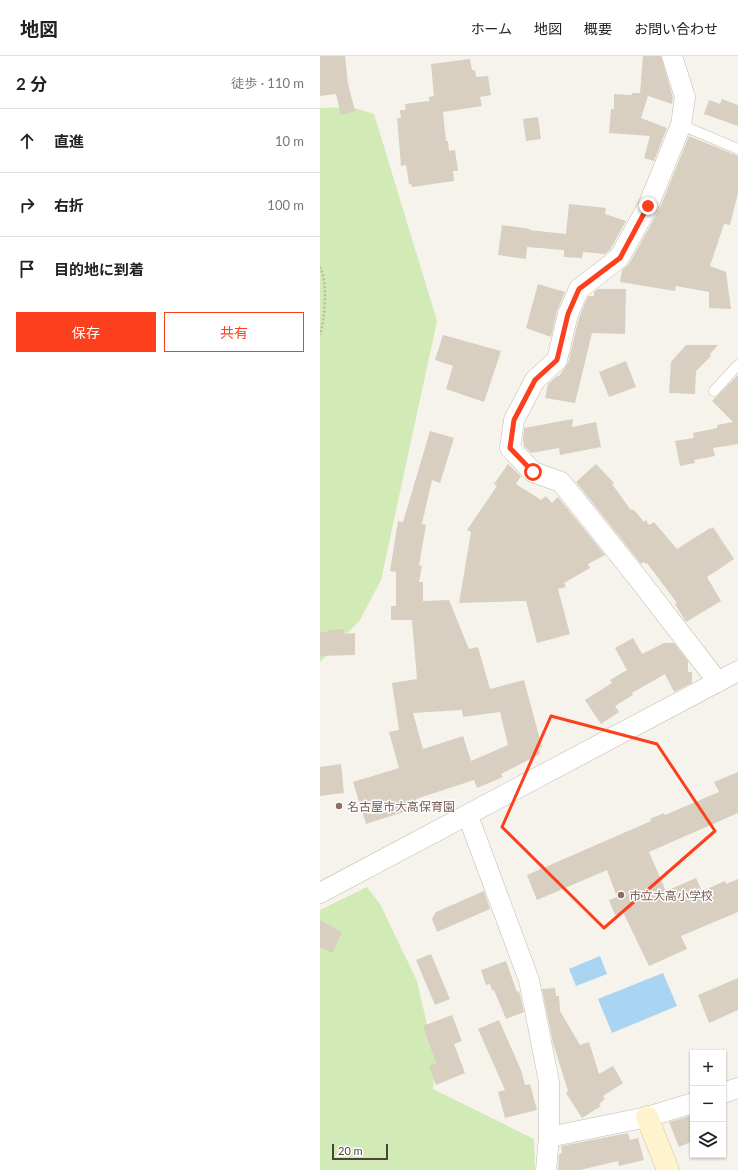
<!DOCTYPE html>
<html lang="ja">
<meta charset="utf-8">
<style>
body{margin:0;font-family:Lato,"Noto Sans JP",sans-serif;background:#f2f2f2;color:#222}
.controls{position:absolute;right:12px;bottom:12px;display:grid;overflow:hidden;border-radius:0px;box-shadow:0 1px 3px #0004}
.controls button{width:36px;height:36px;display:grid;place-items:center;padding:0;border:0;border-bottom:1px solid #e0e0e0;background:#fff;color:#222;font:20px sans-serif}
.scale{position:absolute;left:12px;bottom:10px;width:56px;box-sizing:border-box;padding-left:4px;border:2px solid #4b4439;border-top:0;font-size:11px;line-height:14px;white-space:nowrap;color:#4b4439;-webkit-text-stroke:3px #fff;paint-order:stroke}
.stop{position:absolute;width:12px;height:12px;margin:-9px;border:3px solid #fc3f1d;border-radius:50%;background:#fff}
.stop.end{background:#fc3f1d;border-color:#fff;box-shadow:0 1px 4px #0008}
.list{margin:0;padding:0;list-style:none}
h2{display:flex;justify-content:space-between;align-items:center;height:52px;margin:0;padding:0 16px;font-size:17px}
h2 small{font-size:13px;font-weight:400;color:#767676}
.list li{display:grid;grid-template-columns:26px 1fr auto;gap:12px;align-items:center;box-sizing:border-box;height:64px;padding:0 16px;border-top:1px solid #e0e0e0}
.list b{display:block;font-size:15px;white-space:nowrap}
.list em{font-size:13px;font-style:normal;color:#767676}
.actions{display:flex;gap:8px;padding:12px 16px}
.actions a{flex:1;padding:9px 0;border:1px solid #fc3f1d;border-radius:0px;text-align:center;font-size:14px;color:#fc3f1d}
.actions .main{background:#fc3f1d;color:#fff}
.icon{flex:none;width:22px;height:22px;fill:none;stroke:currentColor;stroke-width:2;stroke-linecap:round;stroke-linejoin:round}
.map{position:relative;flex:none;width:418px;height:1114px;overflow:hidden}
header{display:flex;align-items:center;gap:24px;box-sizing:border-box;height:56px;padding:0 20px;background:#fff;border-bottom:1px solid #e0e0e0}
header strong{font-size:19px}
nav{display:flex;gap:22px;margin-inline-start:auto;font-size:14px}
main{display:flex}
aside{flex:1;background:#fff}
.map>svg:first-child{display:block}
</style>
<header>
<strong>地図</strong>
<nav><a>ホーム</a><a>地図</a><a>概要</a><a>お問い合わせ</a></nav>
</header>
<main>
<aside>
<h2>2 分<small>徒歩 · 110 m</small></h2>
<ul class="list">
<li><svg class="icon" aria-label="ahead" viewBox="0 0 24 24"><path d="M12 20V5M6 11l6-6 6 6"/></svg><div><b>直進</b></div><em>10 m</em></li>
<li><svg class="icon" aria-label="right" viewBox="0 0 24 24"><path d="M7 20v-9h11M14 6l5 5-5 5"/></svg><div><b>右折</b></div><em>100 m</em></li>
<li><svg class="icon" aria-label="arrive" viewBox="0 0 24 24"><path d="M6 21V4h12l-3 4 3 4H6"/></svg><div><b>目的地に到着</b></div></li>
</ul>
<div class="actions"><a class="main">保存</a><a>共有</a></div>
</aside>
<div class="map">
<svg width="418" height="1114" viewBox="0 0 418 1114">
<rect width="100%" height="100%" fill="#f6f3ec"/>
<g fill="#d2eab5">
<polygon points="31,51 54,58 117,265 61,524 40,564 0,606 0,52"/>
<polygon points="47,831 60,848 97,925 116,1008 113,1033 214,1083 215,1114 0,1114 0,854"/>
</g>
<g fill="#a9d4f2">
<polygon points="280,900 287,918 256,930 249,913"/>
<polygon points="343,917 357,950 292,977 278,943"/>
</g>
<g fill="#d8cfc1" fill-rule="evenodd">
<polygon points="0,0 25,0 28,28 35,55 21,59 16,38 0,40"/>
<polygon points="323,0 341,0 353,42 352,48 328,40 321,62 347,72 334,105 324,102 330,80 289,77 291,53 294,53 294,38 312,39 312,37 320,37"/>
<polygon points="150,3 152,14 155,14 156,21 168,20 171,39 160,41 162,50 123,56 126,85 128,85 129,95 135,94 138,115 133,115 134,125 92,131 91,128 89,128 86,109 81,110 77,62 81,62 80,54 86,54 85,48 109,45 109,41 114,40 111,8"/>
<polygon points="402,43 418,49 418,70 384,58 389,44 400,48"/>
<polygon points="218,61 221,83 206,85 203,63"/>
<polygon points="369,80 418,100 418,137 410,169 404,168 390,210 406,216 411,253 389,252 389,236 356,230 355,235 300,226 302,214 309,208 339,154"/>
<polygon points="249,148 286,152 285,158 306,165 290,194 285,198 263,196 262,202 244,201 244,194 207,191 206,203 178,199 182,169 210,173 209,174 246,178"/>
<polygon points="218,228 245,236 237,255 231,281 206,272"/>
<polygon points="278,233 306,233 305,278 272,277 255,347 225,342 228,328 237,320 239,320 248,307 259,262 268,240 274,240 274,236"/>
<polygon points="123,279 181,295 164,346 126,333 133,310 115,304"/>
<polygon points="366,289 398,289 390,298 391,300 376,315 375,338 349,337 351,306"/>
<polygon points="306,305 316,331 289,341 279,316"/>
<polygon points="418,319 418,388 393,392 395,400 374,404 375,407 360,410 355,385 374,382 373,377 397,372 397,369 413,366 392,345"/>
<polygon points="253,363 252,371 276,366 281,391 240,399 239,392 211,397 204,390 203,383 204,372"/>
<path d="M110,375l24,7 -14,45 -8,-3 -10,44 4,1 -7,40 3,1 -3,16h4v19l26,-1 20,49 9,-2 12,42 34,-9 18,67 -3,1 1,6 -39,20 2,3 -26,11 -3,-8 -58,19 3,8 -53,17 -13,-42 46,-14 -10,-36 10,-2 -7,-47 25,-4 -5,-59h-21v-14h5v-34l-6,-1 8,-50 5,1zM142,654l1,7 37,-5 8,33 -37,16 -8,-25 -40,13 -10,-36z"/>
<polygon points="188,408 201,420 196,428 221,444 226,440 232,447 238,441 285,499 268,508 270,512 244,527 246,531 238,533 250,578 217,587 206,545 139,547 151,476 147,474 177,430 174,428"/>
<polygon points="276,408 294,427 292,428 310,453 314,454 324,466 326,464 329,469 334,466 357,493 390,472 391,473 393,471 414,503 387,521 401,545 366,566 355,548 357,547 327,507 326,508 324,506 321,508 256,426"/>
<polygon points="24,573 24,578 35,577 35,599 0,600 0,576 8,576 8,574"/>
<polygon points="313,582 322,598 344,587 354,587 368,605 368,616 372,616 372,627 354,636 345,618 312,637 313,639 295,650 299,656 281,668 265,644 292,627 290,624 307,614 295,592"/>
<polygon points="21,708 24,737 0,740 0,711"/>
<polygon points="418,716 418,757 329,796 346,835 376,822 382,835 405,825 406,828 418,823 418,856 361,880 367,893 329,910 303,856 295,859 289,844 297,841 287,814 217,844 207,819 331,765 330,763 344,757 345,759 399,736 394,726"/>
<polygon points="164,835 170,853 117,876 112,863 116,856"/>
<polygon points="0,864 22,876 12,897 0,891"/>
<polygon points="111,898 130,943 115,949 96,904"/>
<polygon points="186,905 197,936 199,935 204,956 186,963 174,934 172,935 170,928 166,929 161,914"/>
<polygon points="418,922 418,954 389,967 378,939"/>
<polygon points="235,932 236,940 239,940 240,955 260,989 269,986 279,1018 293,1010 303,1027 283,1040 285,1043 279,1048 281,1050 262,1062 246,1037 248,1035 233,987 222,933"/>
<polygon points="132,959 142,985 134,988 145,1017 116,1029 109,1010 116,1007 103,970"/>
<polygon points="179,964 201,1014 205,1029 210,1028 217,1054 185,1062 178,1036 185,1034 158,973"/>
<polygon points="373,1059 373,1085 359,1091 349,1066"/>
<polygon points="308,1077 310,1084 318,1082 324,1104 299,1110 298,1105 260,1114 238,1114 239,1098 242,1097 241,1090"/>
</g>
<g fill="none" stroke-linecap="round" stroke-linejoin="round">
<defs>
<g id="lane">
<polyline points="361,69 418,93"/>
<polyline points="394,335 418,309"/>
</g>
<g id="street">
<polyline points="352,0 365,41 361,69 328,150 299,202 259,233 248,258 237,304 215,324 194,364 190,392 213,416 241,426 317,521 398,626"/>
<polyline points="148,760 209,924 229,1026 229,1081 226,1114"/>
<polyline points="0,837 418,615"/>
<polyline points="403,1037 418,1032"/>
<polyline points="229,1081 327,1061 373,1047"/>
</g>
<polyline id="secondary" points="327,1061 348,1114"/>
</defs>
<use href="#lane" stroke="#c2bbae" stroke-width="11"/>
<use href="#street" stroke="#c2bbae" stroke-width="21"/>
<use href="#secondary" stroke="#d6c79b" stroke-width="23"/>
<path stroke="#c4b79f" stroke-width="2.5" stroke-dasharray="2 2" stroke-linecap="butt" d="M0,211c8,14 5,52 0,68"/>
<use href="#lane" stroke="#fff" stroke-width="10"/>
<use href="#street" stroke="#fff" stroke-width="20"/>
<use href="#secondary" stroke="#fff3cd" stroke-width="22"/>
</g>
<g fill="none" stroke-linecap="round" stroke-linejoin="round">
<polyline stroke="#fc3f1d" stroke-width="5" points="213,416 190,392 194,364 215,324 237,304 248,258 259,233 300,202 328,150"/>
</g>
<path fill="none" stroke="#fc3f1d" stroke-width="3" stroke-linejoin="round" d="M231,660l106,28 58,87 -111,97 -102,-101z"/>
<g fill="#8d6e63" stroke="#fff" stroke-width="1.5">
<circle cx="19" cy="750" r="4"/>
<circle cx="301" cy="839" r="4"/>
</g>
<g text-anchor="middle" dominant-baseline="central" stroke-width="3" stroke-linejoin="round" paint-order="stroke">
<g font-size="12" fill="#785e54" stroke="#fff" text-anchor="start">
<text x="27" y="750">名古屋市大高保育園</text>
<text x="309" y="839">市立大高小学校</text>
</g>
</g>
</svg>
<div class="controls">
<button>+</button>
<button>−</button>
<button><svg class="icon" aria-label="layers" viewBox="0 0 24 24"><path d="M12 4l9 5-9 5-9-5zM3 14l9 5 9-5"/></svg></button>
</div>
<div class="scale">20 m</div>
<div class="stop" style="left:213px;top:416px"></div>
<div class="stop end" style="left:328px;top:150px"></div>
</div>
</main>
